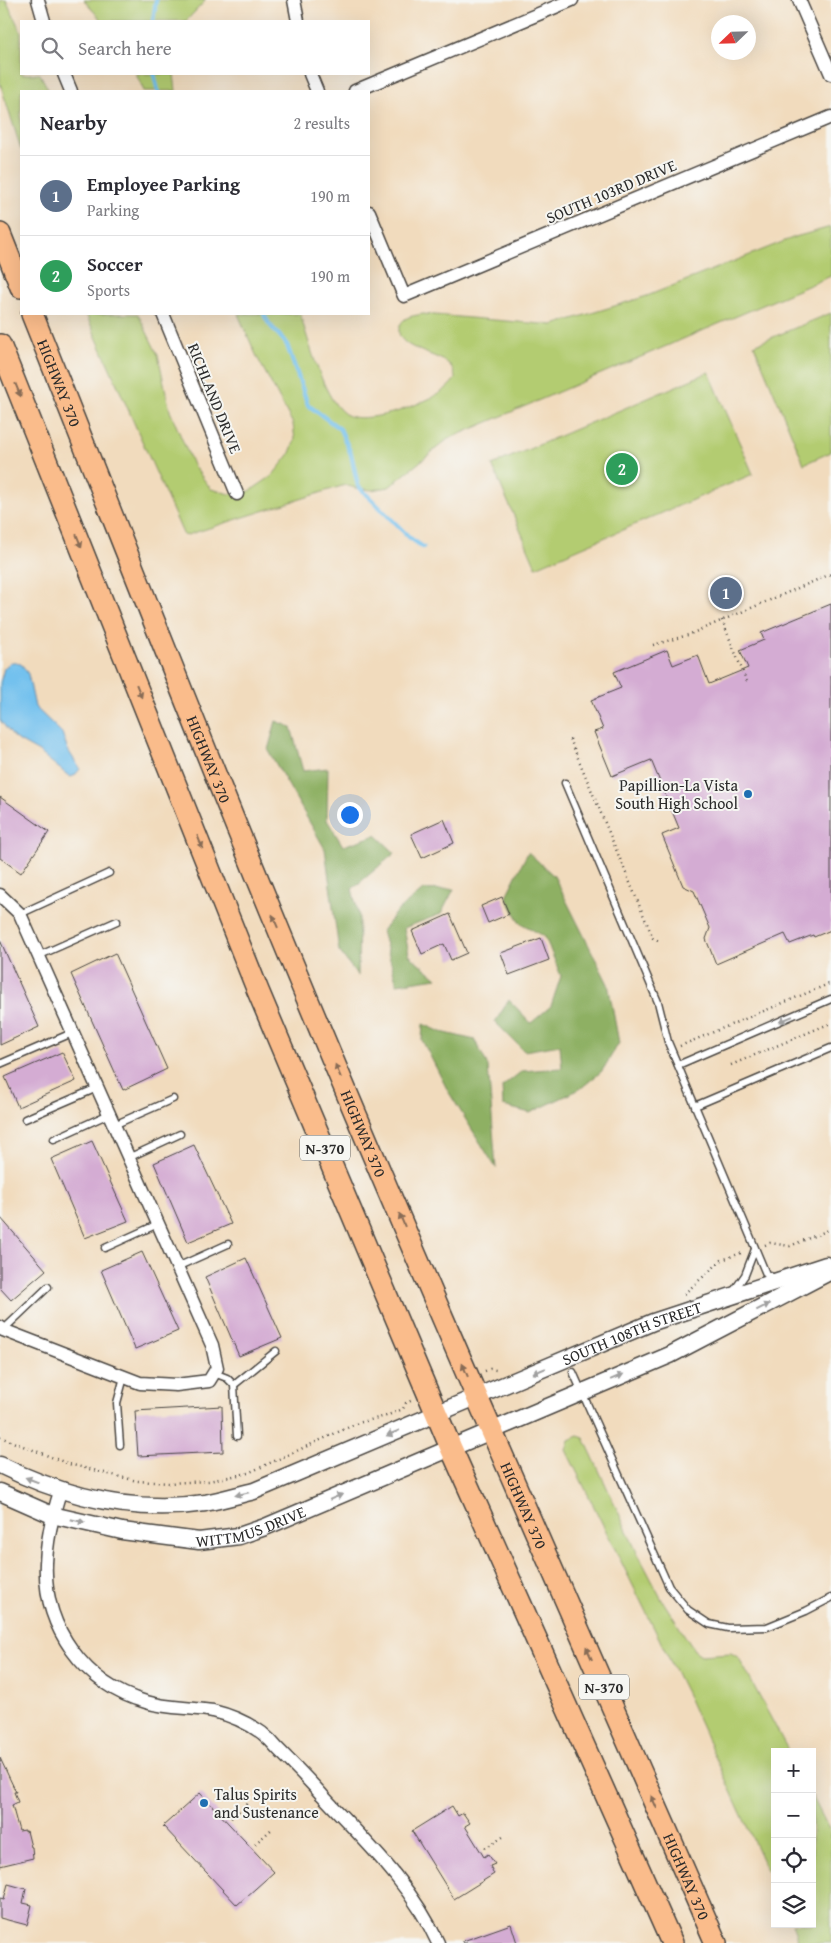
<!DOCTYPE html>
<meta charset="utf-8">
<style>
body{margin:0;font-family:"Gentium Book Plus",serif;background:#f7f7f7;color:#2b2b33}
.controls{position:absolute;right:15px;bottom:15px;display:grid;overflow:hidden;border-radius:0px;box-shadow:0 5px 20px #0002}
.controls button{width:45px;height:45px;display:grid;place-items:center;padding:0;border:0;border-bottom:1px solid #e1e1e2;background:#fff;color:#2b2b33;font:25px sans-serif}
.compass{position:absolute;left:711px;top:15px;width:45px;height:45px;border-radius:50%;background:#fff;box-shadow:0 5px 20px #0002;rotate:247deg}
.you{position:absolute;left:349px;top:814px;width:18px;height:18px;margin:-12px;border:4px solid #fff;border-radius:50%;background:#1a73e8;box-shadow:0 0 0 8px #1a73e833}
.badge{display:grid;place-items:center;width:32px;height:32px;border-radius:50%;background:#0f766e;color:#fff;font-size:16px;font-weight:700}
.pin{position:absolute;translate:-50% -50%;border:2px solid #fff;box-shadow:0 1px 5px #0006}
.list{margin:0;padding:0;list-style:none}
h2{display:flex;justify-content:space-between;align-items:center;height:65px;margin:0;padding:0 20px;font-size:21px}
h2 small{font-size:16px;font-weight:400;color:#7c7c81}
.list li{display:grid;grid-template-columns:32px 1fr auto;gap:15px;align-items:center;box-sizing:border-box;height:80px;padding:0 20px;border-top:1px solid #e1e1e2}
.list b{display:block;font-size:19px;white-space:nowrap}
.list p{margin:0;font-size:16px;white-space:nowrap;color:#7c7c81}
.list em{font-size:16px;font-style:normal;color:#7c7c81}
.icon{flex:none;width:28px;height:28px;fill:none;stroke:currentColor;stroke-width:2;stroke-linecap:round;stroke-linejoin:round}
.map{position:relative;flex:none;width:831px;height:1943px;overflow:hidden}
.search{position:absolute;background:#fff;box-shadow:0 5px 20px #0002;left:20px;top:20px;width:350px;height:55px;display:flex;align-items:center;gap:12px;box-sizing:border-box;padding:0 18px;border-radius:0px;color:#7c7c81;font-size:19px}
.panel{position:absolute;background:#fff;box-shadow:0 5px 20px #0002;left:20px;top:90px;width:350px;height:225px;border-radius:0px}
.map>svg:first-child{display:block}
</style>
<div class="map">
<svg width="831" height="1943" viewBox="0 0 831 1943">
<rect width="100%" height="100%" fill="#f6f6f2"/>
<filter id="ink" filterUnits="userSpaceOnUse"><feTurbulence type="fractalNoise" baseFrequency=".02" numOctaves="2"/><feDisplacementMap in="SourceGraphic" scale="10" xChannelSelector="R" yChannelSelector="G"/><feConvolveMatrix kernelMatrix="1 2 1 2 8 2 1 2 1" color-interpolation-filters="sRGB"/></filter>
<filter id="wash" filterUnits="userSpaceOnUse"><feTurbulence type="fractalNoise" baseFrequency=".0096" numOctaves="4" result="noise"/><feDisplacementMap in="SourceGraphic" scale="20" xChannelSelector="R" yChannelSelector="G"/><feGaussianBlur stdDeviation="1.12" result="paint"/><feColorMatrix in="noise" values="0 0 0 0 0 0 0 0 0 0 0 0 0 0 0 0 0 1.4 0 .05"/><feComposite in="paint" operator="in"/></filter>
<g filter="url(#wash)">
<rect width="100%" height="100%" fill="#f1dbbd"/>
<g fill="#b3cc71" stroke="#6f7c4e">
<polygon points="0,0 6,0 21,32 21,74 40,74 49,91 21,91 21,149 0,83"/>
<polygon points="84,0 206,0 186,21 102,21"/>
<polygon points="136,74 174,74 176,91 144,91"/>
<path d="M831,227v49l-383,163 -59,48 -17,3 -17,-2 -10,-3 -161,51 -98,-222h52l20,41 12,56 23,54 18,24 19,5 20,-3 22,-15 17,-21 6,-15 -2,-16 -36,-67 -19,-43h62c8,24 25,93 49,102 12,5 42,-2 53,-6 19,-8 41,-14 53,-31 0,-5 -1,-9 -5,-14 -12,-12 -59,-17 -50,-39 3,-10 14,-10 23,-12l130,11 94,-29 148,-59z"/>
<polygon points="831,313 831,452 804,464 754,345"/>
<polygon points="709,372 753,474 536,567 492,465"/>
<polygon points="578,1436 584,1438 635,1548 662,1600 694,1650 701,1655 731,1653 739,1658 789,1752 775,1752 775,1888 688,1697 566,1450 569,1440"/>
<polygon points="812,1796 831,1833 831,1943 799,1943 792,1924 812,1924"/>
</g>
<g fill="#8eb063" stroke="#5c6e47">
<polygon points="276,721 291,727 303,771 328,768 327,820 343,846 376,835 395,853 352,889 359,916 358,976 339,951 325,849 268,750"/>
<polygon points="528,852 554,876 608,984 619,1043 602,1071 580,1089 530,1113 503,1106 502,1087 522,1071 562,1068 560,1045 524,1051 495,1022 509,1000 531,1023 551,1006 561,976 545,937 519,922 506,896"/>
<polygon points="454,889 441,914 404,928 409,955 437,978 397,984 382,931 396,912 423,890"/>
<polygon points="423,1024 441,1032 475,1040 488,1066 496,1168 448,1091 422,1040"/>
</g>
<polygon fill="#73c1ee" stroke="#4f768c" points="11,662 21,664 25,669 28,674 35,707 62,733 68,750 80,769 74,776 70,777 39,752 14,738 0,720 0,683 4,668"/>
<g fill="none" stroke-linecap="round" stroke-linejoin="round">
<g stroke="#73c1ee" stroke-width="4.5">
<polyline points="153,21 156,0"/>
<polyline points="154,74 158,91"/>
<path d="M264,314c5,15 16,19 23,31l21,60 32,24 11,25 7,32 52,52 13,9"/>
</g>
</g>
<g id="blocks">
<g fill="#d4acd3">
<polygon points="831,604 831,930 814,937 813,935 790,944 785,934 716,964 706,939 710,928 694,891 683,886 662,835 679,828 651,760 612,776 594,732 603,729 591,700 621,688 614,672 667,650 673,665 698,655 709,684 748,668 740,650 764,640 761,633"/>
<polygon points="0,797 49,832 21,873 0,858"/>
<polygon points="444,819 454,843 422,858 411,834"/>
<polygon points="502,897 509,914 488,923 481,906"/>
<polygon points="450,914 467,953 451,960 444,944 422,954 412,931"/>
<polygon points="541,938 549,960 509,975 501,953"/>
<polygon points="0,940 39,1027 0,1045"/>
<polygon points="115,953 167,1069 123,1090 71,974"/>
<polygon points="62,1052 76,1081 18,1107 5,1077"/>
<polygon points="92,1141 128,1221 85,1238 51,1159"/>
<polygon points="194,1145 231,1224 188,1242 154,1163"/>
<polygon points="0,1217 46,1270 11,1300 0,1288"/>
<polygon points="142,1252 178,1331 135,1349 101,1270"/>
<polygon points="246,1258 282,1338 239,1356 205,1277"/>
<polygon points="222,1406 223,1452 138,1456 135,1411"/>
<polygon points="0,1758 16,1792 14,1792 18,1802 12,1805 19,1831 25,1830 25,1832 27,1831 31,1847 32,1847 33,1858 0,1866"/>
<polygon points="200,1793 274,1872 237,1905 163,1826"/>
<polygon points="452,1806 458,1816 463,1813 470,1823 465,1826 484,1857 488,1854 495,1864 490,1866 494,1874 454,1899 412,1831"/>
<polygon points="8,1884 26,1889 23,1903 32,1905 27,1925 0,1918 0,1898 4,1899"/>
<polygon points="511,1924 517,1943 463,1943 463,1941"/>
</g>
</g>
</g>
<g filter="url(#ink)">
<use href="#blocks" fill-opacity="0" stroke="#494541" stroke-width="1"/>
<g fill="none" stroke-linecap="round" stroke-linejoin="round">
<defs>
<g id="service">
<polyline points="565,783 658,1002 668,1042 748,1231 766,1274 774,1278"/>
<polyline points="20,914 109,873"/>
<polyline points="38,956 117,921"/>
<polyline points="0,1064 72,1033"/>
<polyline points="678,1065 831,999"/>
<polyline points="695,1106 831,1048"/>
<polyline points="25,1119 97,1088"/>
<polyline points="114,1125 173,1099"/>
<polyline points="54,1139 109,1114"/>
<polyline points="128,1158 180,1134"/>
<polyline points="105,1248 158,1224"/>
<polyline points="177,1267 228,1244"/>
<polyline points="733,1292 745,1275 755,1249"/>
<polyline points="2,1331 48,1287"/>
<polyline points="573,1372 669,1587 688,1610 709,1624 728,1628 767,1627 806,1611 831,1598"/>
<polyline points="214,1373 227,1378 234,1385 237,1436"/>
<polyline points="234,1385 276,1351"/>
<polyline points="120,1445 117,1403 124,1377"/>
</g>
<g id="minor">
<polyline points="38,0 44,21"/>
<polyline points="294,0 298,21"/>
<polyline points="799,0 831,74"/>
<polyline points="64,74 71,91"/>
<polyline points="310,74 317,91"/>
<polyline points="355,91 572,0"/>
<polyline points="369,212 404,296 831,117"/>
<polyline points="163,314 237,494"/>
<polyline points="0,895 20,914 212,1345 217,1368 209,1381 176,1385 140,1383 3,1330 0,1327"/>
<path d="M61,1489c-8,24 -14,49 -15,74 -3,64 39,122 100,139 22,7 45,5 67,9 17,4 35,12 49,22 5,4 11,10 16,16 15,15 30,30 44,46 43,46 90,90 116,148"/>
</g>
<g id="tertiary">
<path id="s1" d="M0,1465c63,31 134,49 205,38 16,-3 33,-8 49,-12l399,-169 173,-57"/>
<path id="s2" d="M0,1492l52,23 70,16 77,10 40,-5 26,-9 405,-172 161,-84"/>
</g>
<g id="trunk">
<polyline points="0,234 21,287"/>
<path id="s3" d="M32,314c78,195 154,391 234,585 144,351 298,697 450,1044"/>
<polyline points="0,345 258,991 451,1448 672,1943"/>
</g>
</defs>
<use href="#service" stroke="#494541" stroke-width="9"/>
<use href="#minor" stroke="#494541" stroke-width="15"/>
<use href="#tertiary" stroke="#494541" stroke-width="19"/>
<use href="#trunk" stroke="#494541" stroke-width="24"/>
<g stroke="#494541" stroke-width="2.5" stroke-dasharray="1 4" stroke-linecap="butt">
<polyline points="722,620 747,682"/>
<polyline points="653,645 688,635 831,574"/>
<polyline points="570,739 653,938 661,942"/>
<polyline points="680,1046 831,983"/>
<polyline points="731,1065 831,1023"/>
<polyline points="765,1245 770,1243 790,1246 831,1229"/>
<polyline points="684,1294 722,1260 741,1253"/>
<polyline points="485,1371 490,1369 496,1370"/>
<polyline points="0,1437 69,1464 137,1481 169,1483 209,1481 248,1473 358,1423 386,1416 403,1409 406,1403 413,1400"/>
<polyline points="231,1818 249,1802"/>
<polyline points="255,1844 273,1828"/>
<polyline points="485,1848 506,1835"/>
</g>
<use href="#service" stroke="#fff" stroke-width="6"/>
<use href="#minor" stroke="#fff" stroke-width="12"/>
<use href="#tertiary" stroke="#fff" stroke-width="16"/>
<use href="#trunk" stroke="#fabc8b" stroke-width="21"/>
</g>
<defs><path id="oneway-solid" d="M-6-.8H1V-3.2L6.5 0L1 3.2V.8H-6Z" transform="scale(1.25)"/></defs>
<g fill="#886c56">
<use href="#oneway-solid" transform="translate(18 390) rotate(68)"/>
<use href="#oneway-solid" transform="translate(79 541) rotate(68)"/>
<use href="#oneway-solid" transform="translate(139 691) rotate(68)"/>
<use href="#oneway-solid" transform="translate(200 842) rotate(68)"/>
<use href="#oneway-solid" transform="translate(275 921) rotate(-113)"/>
<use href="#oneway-solid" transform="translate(338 1071) rotate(-113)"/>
<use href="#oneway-solid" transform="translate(402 1220) rotate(-113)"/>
<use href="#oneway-solid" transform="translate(465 1370) rotate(-113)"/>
<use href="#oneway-solid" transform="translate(589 1653) rotate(-114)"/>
<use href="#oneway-solid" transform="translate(654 1802) rotate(-114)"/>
</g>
<g fill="#a0a0a0">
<use href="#oneway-solid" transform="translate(786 1019) rotate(157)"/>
<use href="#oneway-solid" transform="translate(763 1307) rotate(-27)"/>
<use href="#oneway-solid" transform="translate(539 1371) rotate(157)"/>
<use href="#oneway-solid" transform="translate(617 1377) rotate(-23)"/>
<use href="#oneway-solid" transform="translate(393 1433) rotate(157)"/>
<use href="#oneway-solid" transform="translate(32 1480) rotate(-159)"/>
<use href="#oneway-solid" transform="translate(242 1494) rotate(167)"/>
<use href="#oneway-solid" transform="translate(336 1497) rotate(-23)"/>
<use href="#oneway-solid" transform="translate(78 1521) rotate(13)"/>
</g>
</g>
<g fill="#1f6fb2" stroke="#f6f6f2" stroke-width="2">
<circle cx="748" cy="794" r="5"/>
<circle cx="204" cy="1803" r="5"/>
</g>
<g text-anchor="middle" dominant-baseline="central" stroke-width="4" stroke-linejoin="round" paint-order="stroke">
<g fill="#f6f6f2" stroke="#686867" stroke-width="1">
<rect x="300" y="1135.5" width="50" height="25" rx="4"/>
<rect x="579" y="1674.5" width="50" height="25" rx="4"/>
</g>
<g font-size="15" font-weight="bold" fill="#2b2b2b">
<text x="325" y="1148">N-370</text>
<text x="604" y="1687">N-370</text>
</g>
<g font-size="16" fill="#2b2b2b" stroke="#f6f6f2">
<text transform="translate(611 191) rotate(-23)">SOUTH 103RD DRIVE</text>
<text stroke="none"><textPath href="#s3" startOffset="74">HIGHWAY 370</textPath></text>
<text transform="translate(215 398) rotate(68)">RICHLAND DRIVE</text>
<text stroke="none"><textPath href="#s3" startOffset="479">HIGHWAY 370</textPath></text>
<text stroke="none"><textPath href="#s3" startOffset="884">HIGHWAY 370</textPath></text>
<text stroke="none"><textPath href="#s1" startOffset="672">SOUTH 108TH STREET</textPath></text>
<text stroke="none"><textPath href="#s3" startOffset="1289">HIGHWAY 370</textPath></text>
<text stroke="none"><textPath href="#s2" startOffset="260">WITTMUS DRIVE</textPath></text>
<text stroke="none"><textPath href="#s3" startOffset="1694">HIGHWAY 370</textPath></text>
</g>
<g font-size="16" fill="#2b2b2b" stroke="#f6f6f2" text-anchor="end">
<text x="738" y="785">Papillion-La Vista<tspan x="738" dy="18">South High School</tspan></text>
<text x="214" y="1794" text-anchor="start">Talus Spirits<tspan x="214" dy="18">and Sustenance</tspan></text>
</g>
</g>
</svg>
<div class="controls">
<button>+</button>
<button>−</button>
<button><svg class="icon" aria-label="locate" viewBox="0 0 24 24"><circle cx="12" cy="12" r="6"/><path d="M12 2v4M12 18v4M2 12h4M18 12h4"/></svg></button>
<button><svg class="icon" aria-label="layers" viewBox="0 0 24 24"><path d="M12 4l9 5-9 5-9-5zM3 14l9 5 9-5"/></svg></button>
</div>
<svg class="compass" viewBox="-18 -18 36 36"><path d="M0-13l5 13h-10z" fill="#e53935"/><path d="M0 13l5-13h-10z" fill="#7c7c81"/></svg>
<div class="you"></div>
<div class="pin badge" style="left:726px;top:593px;background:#5c6f8a">1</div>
<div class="pin badge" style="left:622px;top:469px;background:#2e9e5b">2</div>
<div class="search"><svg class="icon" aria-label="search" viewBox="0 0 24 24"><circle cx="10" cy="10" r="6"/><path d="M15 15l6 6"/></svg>Search here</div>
<section class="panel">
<h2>Nearby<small>2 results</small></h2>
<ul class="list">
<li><span class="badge" style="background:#5c6f8a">1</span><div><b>Employee Parking</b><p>Parking</p></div><em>190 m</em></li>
<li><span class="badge" style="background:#2e9e5b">2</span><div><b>Soccer</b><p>Sports</p></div><em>190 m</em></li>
</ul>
</section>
</div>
